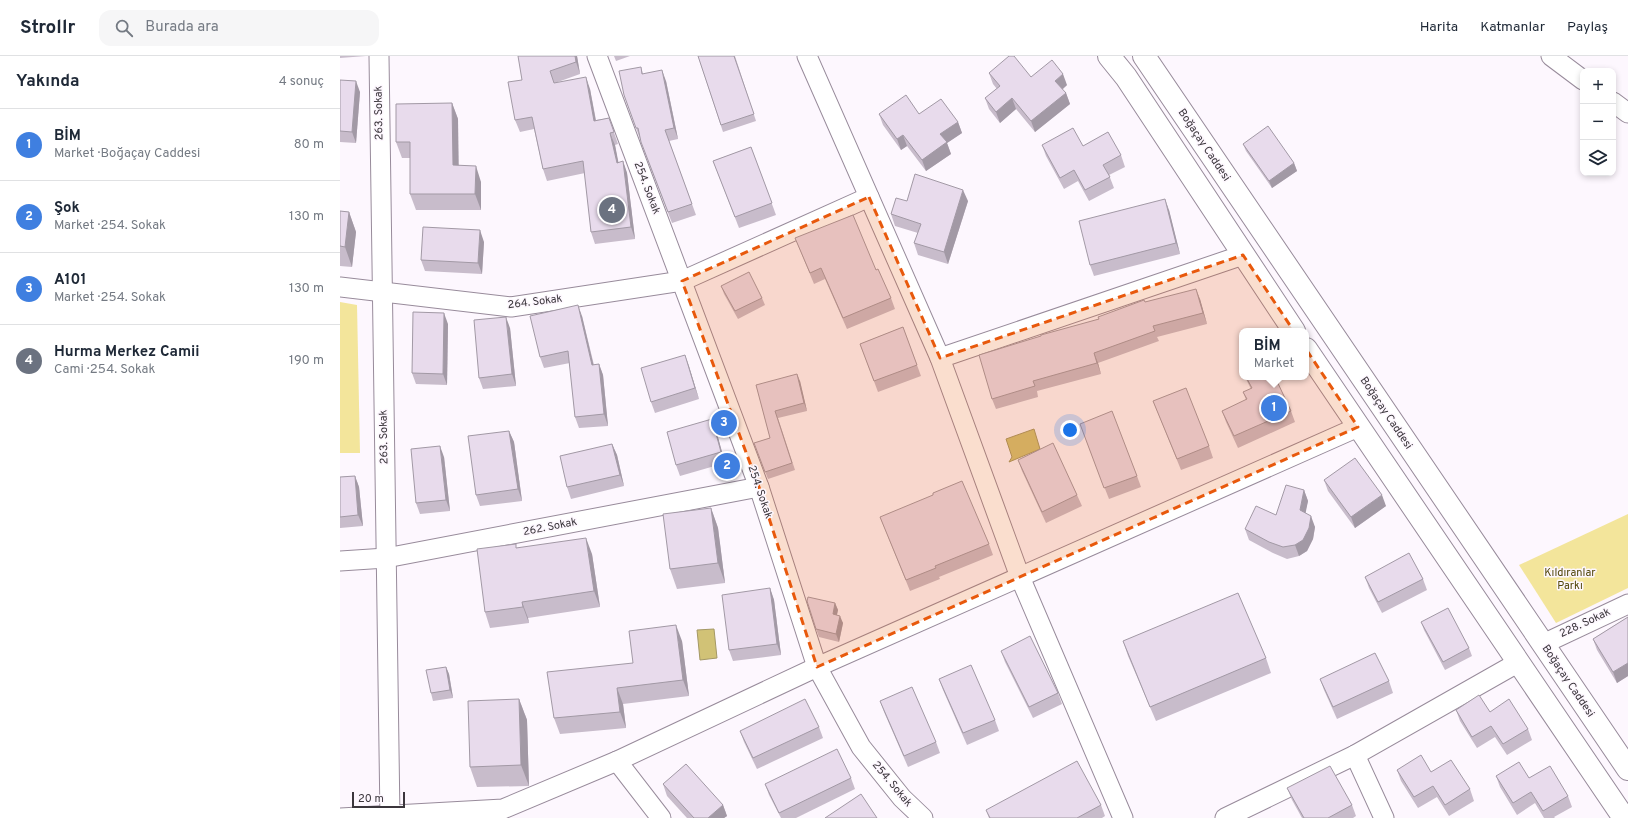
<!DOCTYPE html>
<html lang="tr">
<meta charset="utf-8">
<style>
body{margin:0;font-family:Overpass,sans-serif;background:#f6f6f7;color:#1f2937}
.controls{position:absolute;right:12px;top:12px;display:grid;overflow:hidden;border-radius:8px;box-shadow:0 2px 6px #0003}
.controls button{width:36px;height:36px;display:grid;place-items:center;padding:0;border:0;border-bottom:1px solid #e0e1e3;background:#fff;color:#1f2937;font:20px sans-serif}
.scale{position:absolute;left:12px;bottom:10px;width:53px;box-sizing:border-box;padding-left:4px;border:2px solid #3b363c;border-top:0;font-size:11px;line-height:14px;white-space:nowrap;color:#3b363c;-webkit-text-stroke:3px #fdf7fe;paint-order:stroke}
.you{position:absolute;left:730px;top:374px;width:14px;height:14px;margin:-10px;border:3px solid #fff;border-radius:50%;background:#1a73e8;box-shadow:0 0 0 6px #1a73e833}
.badge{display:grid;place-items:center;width:26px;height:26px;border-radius:50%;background:#635926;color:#fff;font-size:13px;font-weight:700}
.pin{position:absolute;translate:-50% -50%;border:2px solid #fff;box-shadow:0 1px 4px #0006}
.popup{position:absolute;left:899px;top:272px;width:70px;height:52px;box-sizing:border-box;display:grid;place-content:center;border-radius:8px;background:#fff;filter:drop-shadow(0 1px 3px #0005);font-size:13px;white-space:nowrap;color:#747a83}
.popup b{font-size:15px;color:#1f2937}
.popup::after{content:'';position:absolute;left:50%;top:100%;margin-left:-8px;border:8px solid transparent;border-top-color:#fff}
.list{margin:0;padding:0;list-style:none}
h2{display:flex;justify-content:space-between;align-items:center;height:52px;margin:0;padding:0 16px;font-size:17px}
h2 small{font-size:13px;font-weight:400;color:#747a83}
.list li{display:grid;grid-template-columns:26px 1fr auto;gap:12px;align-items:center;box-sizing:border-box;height:72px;padding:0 16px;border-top:1px solid #e0e1e3}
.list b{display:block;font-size:15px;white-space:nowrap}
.list p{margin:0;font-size:13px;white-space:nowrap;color:#747a83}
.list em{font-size:13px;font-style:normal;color:#747a83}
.icon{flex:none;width:22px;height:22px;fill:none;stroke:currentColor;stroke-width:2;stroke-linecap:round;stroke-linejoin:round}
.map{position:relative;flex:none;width:1288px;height:762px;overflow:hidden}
header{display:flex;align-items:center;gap:24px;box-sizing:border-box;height:56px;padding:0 20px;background:#fff;border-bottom:1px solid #e0e1e3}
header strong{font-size:19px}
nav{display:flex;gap:22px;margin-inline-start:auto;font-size:14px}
.search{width:280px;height:36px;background:#f6f6f7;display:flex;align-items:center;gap:10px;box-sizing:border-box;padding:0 14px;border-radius:12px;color:#747a83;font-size:15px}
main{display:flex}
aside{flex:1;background:#fff}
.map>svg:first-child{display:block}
</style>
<header>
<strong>Strollr</strong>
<div class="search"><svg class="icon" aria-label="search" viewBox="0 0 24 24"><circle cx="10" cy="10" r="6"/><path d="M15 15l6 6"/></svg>Burada ara</div>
<nav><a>Harita</a><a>Katmanlar</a><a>Paylaş</a></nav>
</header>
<main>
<aside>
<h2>Yakında<small>4 sonuç</small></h2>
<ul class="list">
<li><span class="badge" style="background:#3f7fe0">1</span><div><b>BİM</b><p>Market · Boğaçay Caddesi</p></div><em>80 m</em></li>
<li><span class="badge" style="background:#3f7fe0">2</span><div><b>Şok</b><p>Market · 254. Sokak</p></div><em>130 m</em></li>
<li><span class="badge" style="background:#3f7fe0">3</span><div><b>A101</b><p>Market · 254. Sokak</p></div><em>130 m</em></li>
<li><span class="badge" style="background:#6b7280">4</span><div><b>Hurma Merkez Camii</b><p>Cami · 254. Sokak</p></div><em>190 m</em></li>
</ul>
</aside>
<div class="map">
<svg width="1288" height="762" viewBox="0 0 1288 762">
<rect width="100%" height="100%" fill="#fdf7fe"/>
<g fill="#f3e59b">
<polygon points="0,246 17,249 20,397 0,397"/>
<polygon points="1288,458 1288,532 1216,567 1179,509"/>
</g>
<g fill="#d1c276" stroke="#a49865">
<polygon points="694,373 700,393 669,406 672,401 666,383"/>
<polygon points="374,573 377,602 360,604 357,574"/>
</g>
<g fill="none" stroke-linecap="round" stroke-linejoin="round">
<defs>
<g id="street">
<polyline points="39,0 50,762"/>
<polyline points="257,0 419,431 477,611 521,691 562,742 583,762"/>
<polyline points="467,0 600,302 680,521 783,762"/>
<polyline points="1211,0 1243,24"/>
<polyline points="1273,46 1288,57"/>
<polyline points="0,231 171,251 342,225 529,141"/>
<polyline points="600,302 903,199"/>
<polyline points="0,505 46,502 419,431"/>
<polyline points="1203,588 1288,548"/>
<polyline points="1015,699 1044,762"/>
<polyline points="277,705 321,762"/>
<polyline points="0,762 163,753 277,705 477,611 1018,371"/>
<polyline points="885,762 1015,699 1179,606"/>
</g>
<g id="secondary">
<polyline points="769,0 786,21 954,275"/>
<polyline points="804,0 1288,713"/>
<polyline points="966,293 1284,762"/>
</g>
</defs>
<use href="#street" stroke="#988b9b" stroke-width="21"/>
<use href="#secondary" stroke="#988b9b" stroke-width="24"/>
<use href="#street" stroke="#fff" stroke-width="19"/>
<use href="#secondary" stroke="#fff" stroke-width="22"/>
</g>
<g fill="#c8bccb">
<polygon points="0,0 26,0 0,2"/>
<polygon points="237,0 240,18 215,27 250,33 256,64 269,62 278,88 275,89 278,107 283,105 287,117 295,183 255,188 251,176 245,117 207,125 203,113 194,73 180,76 175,64 182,24"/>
<polygon points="274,0 290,0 276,5"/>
<polygon points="358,0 395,0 416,65 383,76"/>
<polygon points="301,11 303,18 326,25 338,83 329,85 356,159 332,167 305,98 301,83 300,83 284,39"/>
<polygon points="649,17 691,21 727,29 722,34 726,37 730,48 695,76 676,53 660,67 649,53 645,42 657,33 653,28"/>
<polygon points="0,24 20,36 16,87 0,86"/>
<polygon points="112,47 118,63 118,109 141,126 141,154 76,154 70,138 70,102 62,102 56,86"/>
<polygon points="539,58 579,58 618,66 622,77 607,87 611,98 586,115 567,90 561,94 543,69"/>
<polygon points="903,88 954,107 957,115 932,132 906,95"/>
<polygon points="702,89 743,90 781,99 785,111 769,119 774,132 749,145 738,125 724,133 706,100"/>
<polygon points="411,91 436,159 399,172 373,105"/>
<polygon points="567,145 628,145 608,208 578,199 574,187 578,177 555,170 551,158"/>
<polygon points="829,154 840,198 754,220 750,209"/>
<polygon points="0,155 9,156 16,176 12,211 0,210"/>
<polygon points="455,182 536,214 551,242 555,253 507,273 485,223 474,228"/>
<polygon points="144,186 142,218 85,215 81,204"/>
<polygon points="381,230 422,242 425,249 398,263 384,238"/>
<polygon points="860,243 867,268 817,281 819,285 758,307 761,318 697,335 698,341 656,353 652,343 759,263 805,246"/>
<polygon points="242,260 254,309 259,308 263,319 268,370 239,372 235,361 230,307 204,312 200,301"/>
<polygon points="108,268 107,329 76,328 72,317"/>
<polygon points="563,271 581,320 538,336 520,288"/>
<polygon points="170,272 176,330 143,333 139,322"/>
<polygon points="345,299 359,343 315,357 311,346"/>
<polygon points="905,321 935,321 951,355 955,366 898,392 886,366 882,355 906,344 903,336 911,333"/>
<polygon points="460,325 467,355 438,362 455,414 428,423 414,387 430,382 416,329"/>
<polygon points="813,345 869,390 873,402 841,414"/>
<polygon points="376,374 385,407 340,420 336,409"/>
<polygon points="169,375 174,386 182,445 140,450 136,439"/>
<polygon points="744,379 797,420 801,431 769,443"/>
<polygon points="272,388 277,399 284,430 231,443 227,431"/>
<polygon points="104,401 110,455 80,458 76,447"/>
<polygon points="678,404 737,439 742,450 706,467 682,415"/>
<polygon points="15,420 19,431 23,470 0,472 0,421"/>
<polygon points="984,424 1046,450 1015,472 988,435"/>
<polygon points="964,434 968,445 965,457 975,471 973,483 967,495 959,500 947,503 933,497 909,484 905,473 936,459"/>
<polygon points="371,452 378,472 385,527 337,533 330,513"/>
<polygon points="540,461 649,488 653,499 599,521 600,523 570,535"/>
<polygon points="177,492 252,498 260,551 188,562 189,567 150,572 145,556"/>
<polygon points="1025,521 1083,523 1087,534 1042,557 1029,532"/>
<polygon points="430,532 434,544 441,599 393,605 389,594"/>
<polygon points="495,547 498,554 497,559 503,567 499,586 479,581 476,573"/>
<polygon points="1288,561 1288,620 1277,627 1257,594 1253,583"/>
<polygon points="1081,566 1129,592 1132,600 1105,614 1084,574"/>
<polygon points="342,585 349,640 283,648 286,672 220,678 214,662 293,607"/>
<polygon points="783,585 926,602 931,617 816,665 788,600"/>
<polygon points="661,595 718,637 722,648 693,662 665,606"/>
<polygon points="106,611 109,618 113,642 93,645 91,637"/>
<polygon points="599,623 655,664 659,675 627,689 603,634"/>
<polygon points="980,623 1049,625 1053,637 997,663 984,634"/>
<polygon points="179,643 187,664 189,730 137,731 130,711"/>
<polygon points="540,645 596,686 600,697 568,711 544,656"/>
<polygon points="1116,654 1150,656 1188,673 1192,684 1167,699 1155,681 1137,692 1120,665"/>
<polygon points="479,671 483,682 417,713 404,686 400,675"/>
<polygon points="1057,714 1091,716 1130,733 1134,745 1109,760 1097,741 1078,752 1061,725"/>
<polygon points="1156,720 1189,722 1228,740 1232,751 1214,761 1215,762 1204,762 1195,747 1177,759 1160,731"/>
<polygon points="511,722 515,733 456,762 441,762 429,739 425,728"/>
<polygon points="323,728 383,749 387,760 384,762 347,762 327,740"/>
<polygon points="947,732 1012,749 1016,760 1013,762 962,762 952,744"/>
<polygon points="761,749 765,760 762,762 649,762 646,754"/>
</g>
<g fill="#a299a5">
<polygon points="235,0 237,0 240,18 236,6"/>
<polygon points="322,14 326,25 338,83 334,72"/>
<polygon points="723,18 727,29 719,36 715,25"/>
<polygon points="246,21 250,33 258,77 254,65"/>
<polygon points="16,25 20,36 16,87 12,76"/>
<polygon points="726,37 730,48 695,76 691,65"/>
<polygon points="672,42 676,53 660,67 656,56"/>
<polygon points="112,47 118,63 119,125 113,109"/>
<polygon points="618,66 622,77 607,87 611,98 586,115 582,104 600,78"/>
<polygon points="270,77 275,89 281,119 277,107"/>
<polygon points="563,79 567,90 561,94 557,83"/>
<polygon points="283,105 287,117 295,183 291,171"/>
<polygon points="954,107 957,115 932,132 929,125"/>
<polygon points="136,110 141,126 141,154 135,138"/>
<polygon points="623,134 628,145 608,208 604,196"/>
<polygon points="825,143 829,154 840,198 836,187"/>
<polygon points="9,156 16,176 12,211 5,191"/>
<polygon points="140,174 144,186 142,218 138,207"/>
<polygon points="856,233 860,243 867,268 863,257"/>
<polygon points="238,249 242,260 256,320 252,309"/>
<polygon points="104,257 108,268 107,329 103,318"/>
<polygon points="166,261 170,272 176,330 172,318"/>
<polygon points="754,297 758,307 761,318 757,307"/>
<polygon points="345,299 349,310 359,343 355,332"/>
<polygon points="259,308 263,319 268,370 264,358"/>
<polygon points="457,318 460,325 467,355 464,347"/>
<polygon points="372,363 376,374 385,407 381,396"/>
<polygon points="169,375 174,386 182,445 178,433"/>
<polygon points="272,388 277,399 284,430 280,419"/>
<polygon points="100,390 104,401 110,455 106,444"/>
<polygon points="15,420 19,431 23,470 18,459"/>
<polygon points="964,434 968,445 964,465 960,454"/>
<polygon points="1042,439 1046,450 1015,472 1011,461"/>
<polygon points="371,452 378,472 385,527 378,507"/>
<polygon points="971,460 975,471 973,483 967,495 959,500 955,489"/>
<polygon points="246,482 252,498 260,551 254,535"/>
<polygon points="430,532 434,544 441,599 437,588"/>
<polygon points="182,546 188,562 189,567 183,551"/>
<polygon points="495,547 498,554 495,566 493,558"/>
<polygon points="500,560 503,567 499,586 496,578"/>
<polygon points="336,569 342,585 349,640 343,624"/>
<polygon points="1288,607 1288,620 1277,627 1273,616"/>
<polygon points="106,611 109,618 113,642 110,634"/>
<polygon points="277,632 283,648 286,672 280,656"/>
<polygon points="179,643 187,664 189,730 181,709"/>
<polygon points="383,749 387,760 384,762 368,762"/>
</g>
<g fill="#e8dbec" stroke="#a299a5">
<polygon points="178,0 235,0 236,6 210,15 214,27 246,21 254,65 269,62 274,76 270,77 277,107 283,105 291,171 251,176 243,105 203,113 192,61 175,64 168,26 182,24"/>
<polygon points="358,0 394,0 414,58 381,69"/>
<polygon points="669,0 674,0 691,21 712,4 723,18 715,25 726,37 691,65 672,42 656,56 645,42 660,30 649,17"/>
<polygon points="301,11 302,18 322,14 334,72 325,74 352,148 328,156 301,86 298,72 296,72 284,39 279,15"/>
<polygon points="0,24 16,25 12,76 0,75"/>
<polygon points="566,39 579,58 601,43 618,66 600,78 607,86 582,104 563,79 557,83 539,58"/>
<polygon points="112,47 113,109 136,110 135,138 70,138 70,86 56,86 56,48"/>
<polygon points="928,70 954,107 929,125 903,88"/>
<polygon points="733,72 743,90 768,76 781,99 763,109 770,121 745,134 734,114 720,122 702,89"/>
<polygon points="411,91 432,147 395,161 373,105"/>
<polygon points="575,118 623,134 604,196 574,187 581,168 551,158 556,142 567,145"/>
<polygon points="825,143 836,187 750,209 739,165"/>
<polygon points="0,155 9,156 5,191 0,190"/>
<polygon points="513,159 536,214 538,213 551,242 503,262 481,212 470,217 455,182"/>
<polygon points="83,171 140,174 138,207 81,204"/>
<polygon points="409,216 422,242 395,255 381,230"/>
<polygon points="856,233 863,257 813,270 815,275 754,297 757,307 693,325 695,330 652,343 639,299 701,280 701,279 759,263 758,261 804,244 805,246"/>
<polygon points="238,249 252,309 259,308 264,358 235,361 228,295 200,301 190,260"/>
<polygon points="73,256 104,257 103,318 72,317"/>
<polygon points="166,261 172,318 139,322 134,264"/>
<polygon points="563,271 577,309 534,325 520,288"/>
<polygon points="345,299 355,332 311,346 301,312"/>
<polygon points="457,318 464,347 435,355 452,407 425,416 414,387 430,382 416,329"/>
<polygon points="906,321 935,321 951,355 894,380 882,355 907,343 903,336 912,332"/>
<polygon points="846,332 869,390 837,403 813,345"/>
<polygon points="772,355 797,420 764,432 740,368"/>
<polygon points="372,363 381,396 336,409 327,376"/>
<polygon points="169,375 178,433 136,439 128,380"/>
<polygon points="713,387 737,439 702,456 678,404"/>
<polygon points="272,388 280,419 227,431 220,400"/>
<polygon points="100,390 106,444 76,447 71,393"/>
<polygon points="1015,402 1042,439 1011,461 984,424"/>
<polygon points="15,420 18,459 0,461 0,421"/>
<polygon points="622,425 649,488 595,510 596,512 566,524 540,461 593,439 593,437"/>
<polygon points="946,429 964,434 960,454 971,460 969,472 963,484 955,489 943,491 929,486 905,473 916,450 936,459"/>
<polygon points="371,452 378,507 330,513 323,458"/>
<polygon points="246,482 254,535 182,546 183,551 145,556 137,493 176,488 176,492"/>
<polygon points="1069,497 1083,523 1038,546 1025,521"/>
<polygon points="430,532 437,588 389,594 382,539"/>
<polygon points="898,537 926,602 810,651 783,585"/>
<polygon points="468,541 495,547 493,558 500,560 496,578 476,573 467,545"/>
<polygon points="1108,552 1129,592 1103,606 1081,566"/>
<polygon points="1288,561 1288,607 1273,616 1253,583"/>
<polygon points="336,569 343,624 277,632 280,656 214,662 207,616 293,607 289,575"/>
<polygon points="690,580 718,637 689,651 661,595"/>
<polygon points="1035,597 1049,625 993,651 980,623"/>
<polygon points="631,609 655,664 623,677 599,623"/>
<polygon points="106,611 110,634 91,637 86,614"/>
<polygon points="572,631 596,686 564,700 540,645"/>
<polygon points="1139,639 1150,656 1169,643 1188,673 1163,688 1151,670 1132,681 1116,654"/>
<polygon points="179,643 181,709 130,711 128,645"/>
<polygon points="465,643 479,671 413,702 400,675"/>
<polygon points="497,693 511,722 439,757 425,728"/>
<polygon points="1081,699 1091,716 1111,704 1130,733 1105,749 1093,730 1074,741 1057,714"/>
<polygon points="737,705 761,749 737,762 650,762 646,754"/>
<polygon points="1179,706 1189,722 1210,710 1228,740 1203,755 1191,736 1173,747 1156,720"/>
<polygon points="346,708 383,749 368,762 354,762 323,728"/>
<polygon points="990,710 1012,749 988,762 964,762 947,732"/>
<polygon points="521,738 537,762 485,762"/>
</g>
<path fill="#e8590c" fill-opacity="0.2" stroke="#e8590c" stroke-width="3" stroke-dasharray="8 5" stroke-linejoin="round" d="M529,141l71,161 303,-103 115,172 -541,240 -58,-180 -77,-206z"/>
<g text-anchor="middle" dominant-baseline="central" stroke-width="3" stroke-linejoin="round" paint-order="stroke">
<g font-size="11" fill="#3b363c" stroke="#fdf7fe">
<text transform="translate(39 57) rotate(-91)">263. Sokak</text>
<text transform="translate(864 89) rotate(56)">Boğaçay Caddesi</text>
<text transform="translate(307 132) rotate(69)">254. Sokak</text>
<text transform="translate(195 246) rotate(-7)">264. Sokak</text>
<text transform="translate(1046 357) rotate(56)">Boğaçay Caddesi</text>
<text transform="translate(44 381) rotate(-91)">263. Sokak</text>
<text transform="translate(420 436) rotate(71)">254. Sokak</text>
<text transform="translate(210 471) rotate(-11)">262. Sokak</text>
<text transform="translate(1245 567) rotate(-25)">228. Sokak</text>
<text transform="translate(1228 625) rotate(56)">Boğaçay Caddesi</text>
<text transform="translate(552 728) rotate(50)">254. Sokak</text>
</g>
<g font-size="11" fill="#514608" stroke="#fdf7fe">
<text x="1230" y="517">Kıldıranlar<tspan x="1230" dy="13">Parkı</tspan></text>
</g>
</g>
</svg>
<div class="controls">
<button>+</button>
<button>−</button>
<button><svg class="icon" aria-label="layers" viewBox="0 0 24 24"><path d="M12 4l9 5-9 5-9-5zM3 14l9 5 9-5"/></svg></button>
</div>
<div class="scale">20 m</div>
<div class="you"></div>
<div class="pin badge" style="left:934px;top:352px;background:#3f7fe0">1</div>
<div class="popup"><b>BİM</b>Market</div>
<div class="pin badge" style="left:387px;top:410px;background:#3f7fe0">2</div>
<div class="pin badge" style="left:384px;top:367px;background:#3f7fe0">3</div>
<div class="pin badge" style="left:272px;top:154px;background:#6b7280">4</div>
</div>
</main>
